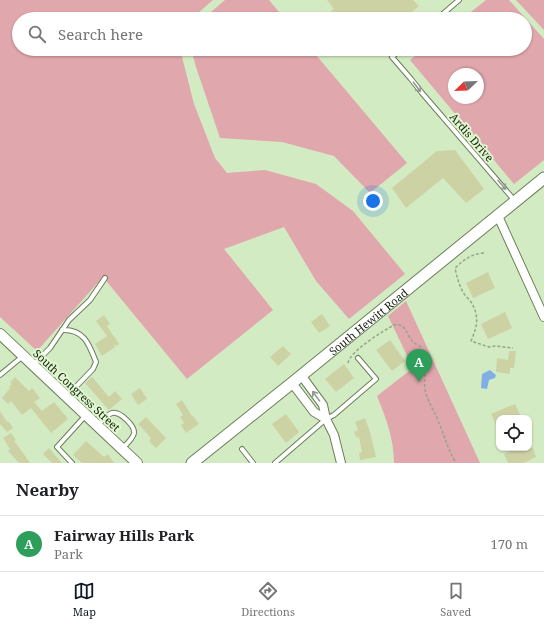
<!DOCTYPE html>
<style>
body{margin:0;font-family:"Noto Serif",serif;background:#f2f2f2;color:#202124}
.controls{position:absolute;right:12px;bottom:12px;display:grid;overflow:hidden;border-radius:8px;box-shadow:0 1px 3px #0004}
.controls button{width:36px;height:36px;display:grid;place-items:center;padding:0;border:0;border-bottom:1px solid #e0e0e0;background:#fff;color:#202124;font:20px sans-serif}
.compass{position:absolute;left:448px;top:68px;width:36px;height:36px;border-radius:50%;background:#fff;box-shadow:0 1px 3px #0004;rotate:247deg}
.you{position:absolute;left:373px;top:201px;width:14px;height:14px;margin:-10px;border:3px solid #fff;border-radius:50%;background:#1a73e8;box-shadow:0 0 0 6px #1a73e833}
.badge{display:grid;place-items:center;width:26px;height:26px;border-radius:50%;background:#111827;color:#fff;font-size:13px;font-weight:700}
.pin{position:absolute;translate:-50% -33px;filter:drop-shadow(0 1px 2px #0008)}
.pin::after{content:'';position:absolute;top:21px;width:14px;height:12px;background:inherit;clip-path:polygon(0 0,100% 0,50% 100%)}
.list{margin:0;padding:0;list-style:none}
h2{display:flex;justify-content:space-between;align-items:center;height:52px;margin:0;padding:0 16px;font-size:17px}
h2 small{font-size:13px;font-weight:400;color:#757577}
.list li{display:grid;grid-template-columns:26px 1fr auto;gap:12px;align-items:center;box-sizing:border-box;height:56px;padding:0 16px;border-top:1px solid #e0e0e0}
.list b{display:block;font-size:15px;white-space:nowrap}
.list p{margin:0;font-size:13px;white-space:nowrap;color:#757577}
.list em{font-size:13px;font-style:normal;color:#757577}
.icon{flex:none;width:22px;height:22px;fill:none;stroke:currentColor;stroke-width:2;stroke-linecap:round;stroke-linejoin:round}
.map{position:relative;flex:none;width:544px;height:463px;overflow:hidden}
.search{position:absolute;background:#fff;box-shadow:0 1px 3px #0004;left:12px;right:12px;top:12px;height:44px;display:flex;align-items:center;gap:10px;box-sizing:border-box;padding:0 14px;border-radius:22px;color:#757577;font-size:15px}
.sheet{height:108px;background:#fff}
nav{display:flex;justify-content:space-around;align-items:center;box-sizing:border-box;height:56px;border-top:1px solid #e0e0e0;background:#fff;font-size:11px;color:#757577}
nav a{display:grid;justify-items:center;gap:2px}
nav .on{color:#111827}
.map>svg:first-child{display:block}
</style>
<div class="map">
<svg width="544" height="463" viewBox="0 0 544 463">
<rect width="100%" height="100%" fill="#d3ebc2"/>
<g fill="#e0a7ac" fill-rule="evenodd">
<polygon points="0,0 213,0 191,19 19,19 19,49 180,49 194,104 215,158 227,173 265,170 316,184 353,211 405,274 349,319 316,281 284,227 224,249 273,310 187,379 103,277 37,351 0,317"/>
<polygon points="225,0 269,0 285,19 203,19"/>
<path d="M486,0h23l35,39v121l-30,24 -104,-124 14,-11h101v-30h-63zM454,74h24v24h-24z"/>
<polygon points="516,0 544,0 544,30"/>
<polygon points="191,49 311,49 407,163 370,193 334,156 282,142 220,138 196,67"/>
<path d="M406,301l74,162h-86c0,-24 -8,-45 -17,-67l36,-28 -25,-52z"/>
</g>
<polygon fill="#80afe6" points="490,370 496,375 495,378 489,380 487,389 481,388 482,374"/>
<g fill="#cdd2a5">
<polygon points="327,0 413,0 419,6 403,19 400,15 394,19 338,19 331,11 334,9"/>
<polygon points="455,150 484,189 466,203 443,178 406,208 392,188 437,151"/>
<polygon points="488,272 495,288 473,298 466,283"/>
<polygon points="505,312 512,328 488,339 481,324"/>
<polygon points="322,314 330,326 319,333 311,322"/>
<polygon points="104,315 110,324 107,326 119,344 116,346 113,344 115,347 102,356 95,344 107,336 96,321"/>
<polygon points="390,340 405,361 392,371 376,350"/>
<polygon points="283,346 291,354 278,366 270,357"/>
<polygon points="509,351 516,351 514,368 510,368 510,374 496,372 497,358 508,360"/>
<polygon points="344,364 354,378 336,392 325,379"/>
<polygon points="15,377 29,391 32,388 40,398 34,402 42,411 54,402 68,419 51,433 31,408 22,415 11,401 8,404 2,398 10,388 9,387 12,384 10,383"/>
<polygon points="92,377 109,397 115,391 122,399 109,410 85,383"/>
<polygon points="140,388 147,399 138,405 131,394"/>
<polygon points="182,400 192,416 193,416 199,424 186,433 181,425 184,423 180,417 183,415 176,404"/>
<polygon points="515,404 522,418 499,418 499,431 491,414"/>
<polygon points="0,411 7,422 8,421 13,428 7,432 0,424"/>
<polygon points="286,414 299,432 286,443 272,424"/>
<polygon points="146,417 166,438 156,448 149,441 151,438 138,424"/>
<polygon points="365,418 370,432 376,457 360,460 359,453 362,452 359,437 357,438 354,432 358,430 355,422"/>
<polygon points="11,433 16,440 14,441 21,450 30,463 19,463 8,451 10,449 3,438"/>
<polygon points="86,441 104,457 108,454 114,463 82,463 73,455"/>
<polygon points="49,448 62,463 52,463 43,454"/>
<polygon points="517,448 533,448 536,457 524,463 508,463 504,454"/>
</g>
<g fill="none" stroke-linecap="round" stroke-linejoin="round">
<defs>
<g id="service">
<polyline points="437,19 459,0"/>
<polyline points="401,49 392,57 411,79 422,93 515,201"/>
<path d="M62,330c22,-1 27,14 34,32l-3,7 -26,27"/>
<polyline points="33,365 50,348 69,320 90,300 105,278"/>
<polyline points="0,375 23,356"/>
<path d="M98,425c4,-4 8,-10 14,-12 8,-2 23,13 22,20 -1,6 -8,11 -11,15"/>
<polyline points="242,449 253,463"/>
<polyline points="72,463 57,447 86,415"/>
<polyline points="275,463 326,419 334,415 376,379 358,358"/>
</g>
<g id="minor">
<polyline points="498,216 544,317"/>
<polyline points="301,375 323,405 326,419 334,435 341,463"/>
<polyline points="292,383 314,412 326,419"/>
</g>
<polyline id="tertiary" points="0,334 137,463"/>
<g id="secondary">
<path id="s1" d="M192,463l100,-80 252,-205"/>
</g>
</defs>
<use href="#service" stroke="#6b7f5b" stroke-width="6"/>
<use href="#minor" stroke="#6b7f5b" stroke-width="10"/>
<use href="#tertiary" stroke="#6b7f5b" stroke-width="12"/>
<use href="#secondary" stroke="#6b7f5b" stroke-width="13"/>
<g stroke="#93a686" stroke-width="1.5" stroke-dasharray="3 2" stroke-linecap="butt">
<polyline points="324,14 329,19"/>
<polyline points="374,49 390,53"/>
<path d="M484,253c-13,1 -19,6 -29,15 2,9 4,17 8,24 2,4 6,7 8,10 9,15 6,25 0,39l18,6 6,-1 18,2"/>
<path d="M348,363c2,-12 35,-32 46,-38 11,-3 13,10 18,16 2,3 5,3 8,5 2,9 5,18 5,28 0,5 -1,10 0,15 2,13 10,22 14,34 6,14 9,27 17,40"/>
</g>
<use href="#service" stroke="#fff" stroke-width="4"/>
<use href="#minor" stroke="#fff" stroke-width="8"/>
<use href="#tertiary" stroke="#fff" stroke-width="10"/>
<use href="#secondary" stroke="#fff" stroke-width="11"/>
</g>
<defs><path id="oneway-shaft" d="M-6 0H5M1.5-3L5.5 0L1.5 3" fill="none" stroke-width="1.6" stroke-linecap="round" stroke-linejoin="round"/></defs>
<g stroke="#969993">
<use href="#oneway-shaft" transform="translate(417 87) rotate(53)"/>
<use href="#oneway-shaft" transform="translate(502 185) rotate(49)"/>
<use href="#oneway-shaft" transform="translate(316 396) rotate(-126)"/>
</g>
<g text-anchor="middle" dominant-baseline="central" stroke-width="4" stroke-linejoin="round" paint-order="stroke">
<g font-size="11" fill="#151d0f" stroke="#e0f8cf">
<text transform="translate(472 137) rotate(49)">Ardis Drive</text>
<text stroke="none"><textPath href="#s1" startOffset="226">South Hewitt Road</textPath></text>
<text transform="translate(77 390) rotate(43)">South Congress Street</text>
</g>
</g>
</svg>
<div class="controls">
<button><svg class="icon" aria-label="locate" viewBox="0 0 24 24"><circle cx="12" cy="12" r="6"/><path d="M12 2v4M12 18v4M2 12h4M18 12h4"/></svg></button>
</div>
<svg class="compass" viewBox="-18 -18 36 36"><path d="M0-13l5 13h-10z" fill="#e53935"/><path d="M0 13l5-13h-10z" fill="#757577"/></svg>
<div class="you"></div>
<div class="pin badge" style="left:419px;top:382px;background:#2e9e5b">A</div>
<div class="search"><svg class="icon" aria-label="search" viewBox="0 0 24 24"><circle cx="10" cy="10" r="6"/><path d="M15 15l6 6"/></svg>Search here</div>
</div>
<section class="sheet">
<h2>Nearby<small></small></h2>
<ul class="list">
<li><span class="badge" style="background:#2e9e5b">A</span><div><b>Fairway Hills Park</b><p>Park</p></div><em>170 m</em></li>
</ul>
</section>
<nav>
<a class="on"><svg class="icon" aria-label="map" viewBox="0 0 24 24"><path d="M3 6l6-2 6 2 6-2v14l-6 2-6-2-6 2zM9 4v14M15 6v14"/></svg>Map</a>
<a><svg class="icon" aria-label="directions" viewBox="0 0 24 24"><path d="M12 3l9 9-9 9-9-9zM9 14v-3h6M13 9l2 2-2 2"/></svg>Directions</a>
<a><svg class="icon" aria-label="saved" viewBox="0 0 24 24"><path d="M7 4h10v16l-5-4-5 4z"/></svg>Saved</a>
</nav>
